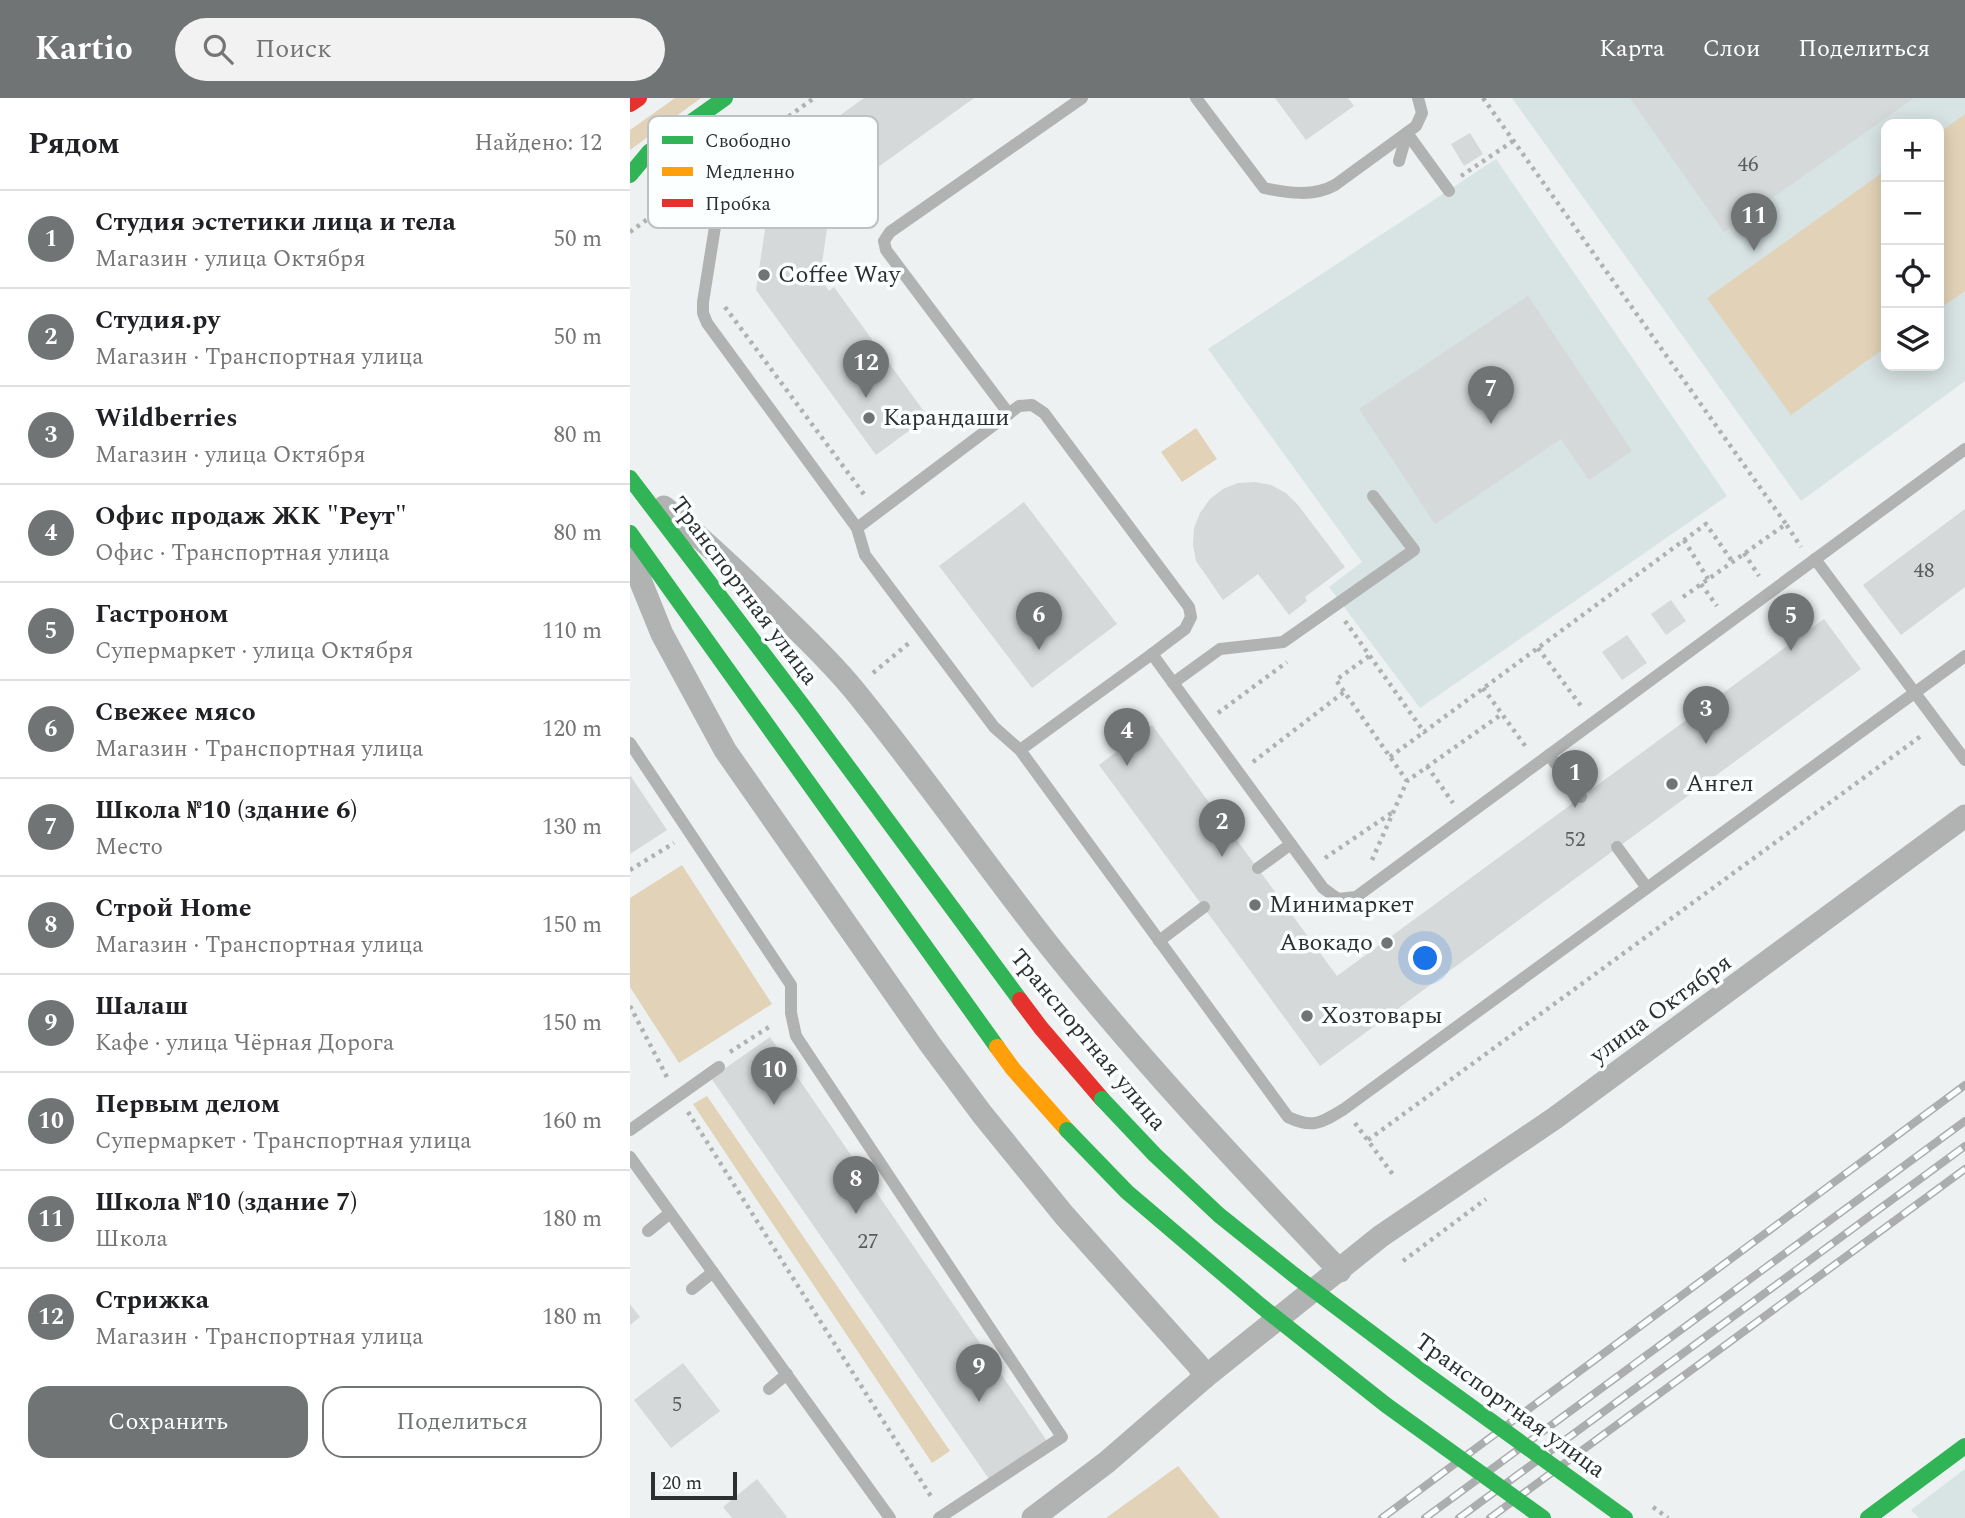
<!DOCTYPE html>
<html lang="ru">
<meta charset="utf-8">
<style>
body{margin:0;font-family:Spectral,serif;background:#f2f2f2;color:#202124}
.controls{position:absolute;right:21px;top:21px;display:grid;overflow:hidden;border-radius:14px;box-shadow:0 4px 18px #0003}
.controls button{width:63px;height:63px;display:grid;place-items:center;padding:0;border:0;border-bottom:2px solid #e0e0e0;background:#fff;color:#202124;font:35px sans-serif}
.scale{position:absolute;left:21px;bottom:18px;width:86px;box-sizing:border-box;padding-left:7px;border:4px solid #2d3030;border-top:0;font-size:19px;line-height:24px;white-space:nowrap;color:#2d3030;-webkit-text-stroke:5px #fcffff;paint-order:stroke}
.you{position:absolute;left:796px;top:861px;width:24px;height:24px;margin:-18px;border:5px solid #fff;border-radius:50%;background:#1a73e8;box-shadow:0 0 0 10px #1a73e833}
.badge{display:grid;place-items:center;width:46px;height:46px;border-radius:50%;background:#707474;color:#fff;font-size:23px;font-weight:700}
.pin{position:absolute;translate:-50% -58px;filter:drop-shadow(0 2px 4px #0008)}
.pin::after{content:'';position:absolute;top:37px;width:24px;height:21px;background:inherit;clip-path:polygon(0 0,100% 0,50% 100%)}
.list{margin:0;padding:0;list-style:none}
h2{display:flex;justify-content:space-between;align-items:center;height:91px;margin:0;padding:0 28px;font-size:30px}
h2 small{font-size:23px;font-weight:400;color:#757577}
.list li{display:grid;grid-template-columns:46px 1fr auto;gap:21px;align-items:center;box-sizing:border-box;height:98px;padding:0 28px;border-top:2px solid #e0e0e0}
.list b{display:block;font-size:26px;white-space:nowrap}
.list p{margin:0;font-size:23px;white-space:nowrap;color:#757577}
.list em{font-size:23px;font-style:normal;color:#757577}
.actions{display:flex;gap:14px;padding:21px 28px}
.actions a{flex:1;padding:16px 0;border:2px solid #707474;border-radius:21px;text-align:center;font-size:24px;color:#707474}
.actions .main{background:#707474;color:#fff}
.icon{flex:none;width:38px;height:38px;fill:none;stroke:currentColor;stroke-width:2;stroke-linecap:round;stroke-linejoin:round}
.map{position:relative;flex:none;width:1335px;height:1420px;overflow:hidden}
header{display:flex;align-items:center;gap:42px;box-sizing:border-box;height:98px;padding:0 35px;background:#707474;color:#fff}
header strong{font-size:33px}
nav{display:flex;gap:38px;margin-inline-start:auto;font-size:24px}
.search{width:490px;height:63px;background:#f2f2f2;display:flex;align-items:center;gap:18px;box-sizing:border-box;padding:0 24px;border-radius:38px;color:#757577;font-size:26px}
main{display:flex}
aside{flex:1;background:#fff}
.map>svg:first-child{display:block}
</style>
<header>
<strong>Kartio</strong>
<div class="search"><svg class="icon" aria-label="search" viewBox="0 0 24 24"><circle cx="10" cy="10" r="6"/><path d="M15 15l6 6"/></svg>Поиск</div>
<nav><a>Карта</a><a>Слои</a><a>Поделиться</a></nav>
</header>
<main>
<aside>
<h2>Рядом<small>Найдено: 12</small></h2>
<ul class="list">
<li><span class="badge">1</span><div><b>Студия эстетики лица и тела</b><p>Магазин · улица Октября</p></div><em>50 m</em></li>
<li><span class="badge">2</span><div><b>Студия.ру</b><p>Магазин · Транспортная улица</p></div><em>50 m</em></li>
<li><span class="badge">3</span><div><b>Wildberries</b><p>Магазин · улица Октября</p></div><em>80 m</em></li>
<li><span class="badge">4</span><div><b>Офис продаж ЖК &quot;Реут&quot;</b><p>Офис · Транспортная улица</p></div><em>80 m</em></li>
<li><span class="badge">5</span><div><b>Гастроном</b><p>Супермаркет · улица Октября</p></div><em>110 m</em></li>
<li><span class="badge">6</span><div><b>Свежее мясо</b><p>Магазин · Транспортная улица</p></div><em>120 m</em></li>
<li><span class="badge">7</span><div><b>Школа №10 (здание 6)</b><p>Место</p></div><em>130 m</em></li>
<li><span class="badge">8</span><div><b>Строй Home</b><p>Магазин · Транспортная улица</p></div><em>150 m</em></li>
<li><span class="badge">9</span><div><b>Шалаш</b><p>Кафе · улица Чёрная Дорога</p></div><em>150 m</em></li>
<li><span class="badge">10</span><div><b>Первым делом</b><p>Супермаркет · Транспортная улица</p></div><em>160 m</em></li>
<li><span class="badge">11</span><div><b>Школа №10 (здание 7)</b><p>Школа</p></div><em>180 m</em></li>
<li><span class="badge">12</span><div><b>Стрижка</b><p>Магазин · Транспортная улица</p></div><em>180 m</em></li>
</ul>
<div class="actions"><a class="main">Сохранить</a><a>Поделиться</a></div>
</aside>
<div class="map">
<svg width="1335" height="1420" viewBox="0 0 1335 1420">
<rect width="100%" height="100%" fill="#edf1f1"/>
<g fill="#d8e3e3" fill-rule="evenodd">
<path d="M882,0h453v283l-164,120zM1256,26h53v242h-53z"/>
<polygon points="866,61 1097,398 790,610 699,489 732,464 578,251"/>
<polygon points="1335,1371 1335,1420 1289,1420 1281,1412"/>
</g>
<g fill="#e2d3b8">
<polygon points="45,0 71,0 0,52 0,32"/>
<polygon points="1335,16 1335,193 1309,211 1309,35"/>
<polygon points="1256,72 1256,249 1161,317 1077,200"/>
<polygon points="566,330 587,361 552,384 531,354"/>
<polygon points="52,767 142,906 49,965 0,889 0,800"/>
<polygon points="77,998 320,1353 302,1365 63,1006"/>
<polygon points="548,1368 590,1420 476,1420"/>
</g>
<g fill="#d5d9d9">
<polygon points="234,0 344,0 201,103 190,179 199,193 204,189 298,319 246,357 126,192 145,64"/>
<polygon points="645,0 718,0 724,8 676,42"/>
<polygon points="1000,0 1284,0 1094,134"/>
<polygon points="840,35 853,56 834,68 821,46"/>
<polygon points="898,198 1002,353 959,382 931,341 805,426 729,311"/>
<polygon points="625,384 641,387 656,395 668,407 715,469 675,499 677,503 659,517 628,476 593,502 566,463 563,447 564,430 570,415 580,401 593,391 608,385"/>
<polygon points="394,404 487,526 402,590 309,468"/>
<polygon points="1335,411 1335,489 1271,537 1233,487"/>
<polygon points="1041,502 1056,523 1036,537 1021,516"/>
<polygon points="1194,521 1231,571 690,968 469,667 522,627 707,878"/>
<polygon points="997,537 1017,565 992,582 972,554"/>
<polygon points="0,677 37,732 0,756"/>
<polygon points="140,939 417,1343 359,1381 81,980"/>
<polygon points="0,1206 10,1219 0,1227"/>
<polygon points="53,1265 90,1313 41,1350 4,1302"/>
<polygon points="127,1381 157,1419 155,1420 102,1420 93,1409"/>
</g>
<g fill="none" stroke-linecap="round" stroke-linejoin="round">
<g stroke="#b0b2b2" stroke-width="4.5" stroke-dasharray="3.5 5" stroke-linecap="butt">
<polyline points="853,0 1156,426"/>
<polyline points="831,78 883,43"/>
<polyline points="112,92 121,46 184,0"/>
<polyline points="0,134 38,106 63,82 120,46"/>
<polyline points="95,209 236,399"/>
<polyline points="1054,442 1078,481"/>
<polyline points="1114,455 1129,478"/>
<polyline points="1071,486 1087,508"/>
<polyline points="1053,499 1156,426 1171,449"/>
<polyline points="715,523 794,634 1076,426 1102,463"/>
<polyline points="908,550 951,608"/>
<polyline points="739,558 706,582 777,683"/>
<polyline points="243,575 279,545"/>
<polyline points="853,590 896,649"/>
<polyline points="588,615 657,564"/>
<polyline points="760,659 794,634"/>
<polyline points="623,664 714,594"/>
<polyline points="797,668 823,705"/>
<polyline points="695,760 763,714"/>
<polyline points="742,762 777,683 872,616"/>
<polyline points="0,772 44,745"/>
<polyline points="0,908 39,983"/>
<polyline points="100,954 142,927"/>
<polyline points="58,1014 302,1400"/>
<polyline points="725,1025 764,1078"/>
<polyline points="738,1042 1291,638"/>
<polyline points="773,1163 856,1101"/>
</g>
<g stroke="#b1b3b3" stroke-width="12">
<path d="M566,0l68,90c23,5 50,9 71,-3l81,-59 6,-13 -4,-15"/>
<polyline points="777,35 819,93"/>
<polyline points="769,63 777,35"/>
<path d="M91,91l-18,113v11l4,10 150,205 8,27 129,172 26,23 268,367c25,12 33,6 56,-8l621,-453"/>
<polyline points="379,316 256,152 254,143 260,134 452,0"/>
<polyline points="227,430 389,308 402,307 414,315 559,509 561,519 555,531 522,556"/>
<polyline points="1185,461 1335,662"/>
<polyline points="543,585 590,551 653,544 784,452 743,398"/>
<polyline points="0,645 161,887 161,915 166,938 432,1339 309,1420"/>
<polyline points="390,652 522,556 693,790 708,801 726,799 1335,351"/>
<polyline points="919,657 951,699"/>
<polyline points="987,749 1017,790"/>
<polyline points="628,770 661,746"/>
<polyline points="529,843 574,809"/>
<polyline points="0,1032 89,969"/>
<polyline points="0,1059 260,1420"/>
<polyline points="18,1133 40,1115"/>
<polyline points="62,1191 83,1174"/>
<polyline points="139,1291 157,1276"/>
</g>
<g stroke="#b1b3b3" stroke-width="23">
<path d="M34,409c41,34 79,70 117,107 25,24 51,49 73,76 66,81 126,167 190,249 92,116 194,225 296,332"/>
<polyline points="0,457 32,536 95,652 300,946 352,1016 434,1117 568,1267 575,1279"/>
<polyline points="403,1420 477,1364 575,1279 751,1138 925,1020 1335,718"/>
</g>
<g stroke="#30b455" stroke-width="16">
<polyline points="0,77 19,54 95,0"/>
<polyline points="0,380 176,612 390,902"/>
<polyline points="0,435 367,949"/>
<polyline points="1238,1420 1335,1348"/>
</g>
<polyline stroke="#ff9f0a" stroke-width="16" points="367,949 383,971 437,1032"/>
<g stroke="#e5322d" stroke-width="16">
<polyline points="0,6 9,0"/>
<polyline points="390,902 411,930 472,1001"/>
</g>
<defs>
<g id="rail">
<polyline points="752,1420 1335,987"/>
<polyline points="795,1420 1335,1023"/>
<polyline points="829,1420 1335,1048"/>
<polyline points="860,1420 1335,1071"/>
</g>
</defs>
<use href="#rail" stroke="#acadae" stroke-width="8"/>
<use href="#rail" stroke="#fcffff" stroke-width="5" stroke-dasharray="16" stroke-linecap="butt"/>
<polyline stroke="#b0b2b2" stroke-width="4.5" stroke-dasharray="3.5 5" stroke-linecap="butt" points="1023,1409 1038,1420"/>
<g stroke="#30b455" stroke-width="16">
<polyline points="472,1001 525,1057 589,1117 664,1177 793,1274 995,1420"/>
<polyline points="437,1032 497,1094 631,1208 756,1307 913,1420"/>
</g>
</g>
<g fill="#707474" stroke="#fcffff" stroke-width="2.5">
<circle cx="134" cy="177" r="7"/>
<circle cx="239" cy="320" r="7"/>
<circle cx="1042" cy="686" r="7"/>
<circle cx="625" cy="807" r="7"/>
<circle cx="757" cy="845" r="7"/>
<circle cx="677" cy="918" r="7"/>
</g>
<g text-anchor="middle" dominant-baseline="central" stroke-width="7" stroke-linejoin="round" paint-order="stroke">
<g font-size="21" fill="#595c5c">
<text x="1118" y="67">46</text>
<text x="1294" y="473">48</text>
<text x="945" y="742">52</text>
<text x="238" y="1144">27</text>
<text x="47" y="1307">5</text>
</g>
<g font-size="24" fill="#2d3030" stroke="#fcffff" text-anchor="start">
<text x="148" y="177">Coffee Way</text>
<text x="253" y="320">Карандаши</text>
<text x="1056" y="686">Ангел</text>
<text x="639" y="807">Минимаркет</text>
<text x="743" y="845" text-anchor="end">Авокадо</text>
<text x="691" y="918">Хозтовары</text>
</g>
<g font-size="24" fill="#2d3030" stroke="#fcffff">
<text transform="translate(114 493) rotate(53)">Транспортная улица</text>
<text transform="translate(1031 911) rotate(-36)">улица Октября</text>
<text transform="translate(458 942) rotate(50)">Транспортная улица</text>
<text transform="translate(880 1308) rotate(36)">Транспортная улица</text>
</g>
</g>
<rect x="18" y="18" width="230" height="112" rx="10" fill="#fcffff" stroke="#bec1c1" stroke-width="2"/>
<rect x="32" y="38" width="31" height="8" fill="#30b455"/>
<rect x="32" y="69" width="31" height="9" fill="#ff9f0a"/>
<rect x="32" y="101" width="31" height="8" fill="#e5322d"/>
<g font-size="19" fill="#2d3030">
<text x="75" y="49">Свободно</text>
<text x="75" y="80">Медленно</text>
<text x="75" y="112">Пробка</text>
</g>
</svg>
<div class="controls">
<button>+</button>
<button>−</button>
<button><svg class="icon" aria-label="locate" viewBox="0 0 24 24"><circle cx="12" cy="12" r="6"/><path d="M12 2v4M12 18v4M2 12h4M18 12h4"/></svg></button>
<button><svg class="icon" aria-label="layers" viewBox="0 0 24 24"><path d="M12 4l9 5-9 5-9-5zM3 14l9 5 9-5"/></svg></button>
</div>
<div class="scale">20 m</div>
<div class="you"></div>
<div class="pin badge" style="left:945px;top:710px">1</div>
<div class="pin badge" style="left:592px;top:759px">2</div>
<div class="pin badge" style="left:1076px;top:646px">3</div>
<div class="pin badge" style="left:497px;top:668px">4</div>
<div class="pin badge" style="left:1161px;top:553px">5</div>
<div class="pin badge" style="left:409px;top:552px">6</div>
<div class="pin badge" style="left:861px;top:326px">7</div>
<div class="pin badge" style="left:226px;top:1116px">8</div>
<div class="pin badge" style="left:349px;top:1304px">9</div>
<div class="pin badge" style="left:144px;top:1007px">10</div>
<div class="pin badge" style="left:1124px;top:153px">11</div>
<div class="pin badge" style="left:236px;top:300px">12</div>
</div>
</main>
